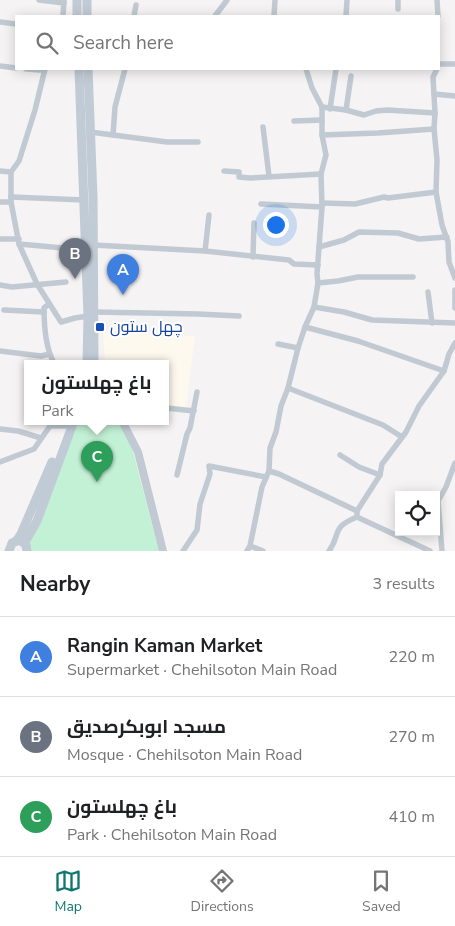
<!DOCTYPE html>
<meta charset="utf-8">
<style>
body{margin:0;font-family:"Nunito Sans",Cairo,sans-serif;background:#f2f2f2;color:#202124}
.controls{position:absolute;right:15px;bottom:15px;display:grid;overflow:hidden;border-radius:0px;box-shadow:0 2px 12px #0003}
.controls button{width:45px;height:45px;display:grid;place-items:center;padding:0;border:0;border-bottom:1px solid #e0e0e0;background:#fff;color:#202124;font:25px sans-serif}
.you{position:absolute;left:275px;top:224px;width:18px;height:18px;margin:-12px;border:4px solid #fff;border-radius:50%;background:#1a73e8;box-shadow:0 0 0 8px #1a73e833}
.badge{display:grid;place-items:center;width:32px;height:32px;border-radius:50%;background:#0f766e;color:#fff;font-size:16px;font-weight:700}
.pin{position:absolute;translate:-50% -41px;filter:drop-shadow(0 1px 2px #0008)}
.pin::after{content:'';position:absolute;top:26px;width:18px;height:15px;background:inherit;clip-path:polygon(0 0,100% 0,50% 100%)}
.popup{position:absolute;left:24px;top:360px;width:145px;height:65px;box-sizing:border-box;display:grid;place-content:center;border-radius:0px;background:#fff;filter:drop-shadow(0 1px 4px #0005);font-size:16px;white-space:nowrap;color:#757577}
.popup b{font-size:19px;color:#202124}
.popup::after{content:'';position:absolute;left:50%;top:100%;margin-left:-10px;border:10px solid transparent;border-top-color:#fff}
.list{margin:0;padding:0;list-style:none}
h2{display:flex;justify-content:space-between;align-items:center;height:65px;margin:0;padding:0 20px;font-size:21px}
h2 small{font-size:16px;font-weight:400;color:#757577}
.list li{display:grid;grid-template-columns:32px 1fr auto;gap:15px;align-items:center;box-sizing:border-box;height:80px;padding:0 20px;border-top:1px solid #e0e0e0}
.list b{display:block;font-size:19px;white-space:nowrap}
.list p{margin:0;font-size:16px;white-space:nowrap;color:#757577}
.list em{font-size:16px;font-style:normal;color:#757577}
.icon{flex:none;width:28px;height:28px;fill:none;stroke:currentColor;stroke-width:2;stroke-linecap:round;stroke-linejoin:round}
.map{position:relative;flex:none;width:455px;height:551px;overflow:hidden}
.search{position:absolute;background:#fff;box-shadow:0 2px 12px #0003;left:15px;right:15px;top:15px;height:55px;display:flex;align-items:center;gap:12px;box-sizing:border-box;padding:0 18px;border-radius:0px;color:#757577;font-size:19px}
.sheet{height:305px;background:#fff}
nav{display:flex;justify-content:space-around;align-items:center;box-sizing:border-box;height:70px;border-top:1px solid #e0e0e0;background:#fff;font-size:14px;color:#757577}
nav a{display:grid;justify-items:center;gap:2px}
nav .on{color:#0f766e}
.map>svg:first-child{display:block}
</style>
<div class="map">
<svg width="455" height="551" viewBox="0 0 455 551">
<rect width="100%" height="100%" fill="#f5f3f3"/>
<polygon fill="#fdf9ef" points="103,333 195,336 186,407 166,405 166,363 105,363"/>
<polygon fill="#c3f1d5" points="79,421 120,421 130,440 159,551 29,551 30,539"/>
<g fill="none" stroke-linecap="round" stroke-linejoin="round">
<g stroke="#c1cad2" stroke-width="5.5">
<polyline points="39,0 64,3"/>
<polyline points="437,0 438,16"/>
<polyline points="398,9 398,0"/>
<polyline points="63,16 64,1"/>
<polyline points="134,16 136,5"/>
<polyline points="215,16 227,0"/>
<polyline points="274,16 275,0"/>
<polyline points="346,16 347,0"/>
<polyline points="0,22 16,24"/>
<polyline points="439,64 455,64"/>
<polyline points="0,66 16,68"/>
<polyline points="26,69 40,70 45,69"/>
<polyline points="45,69 35,110 19,161 11,172 11,202 19,244 37,284 61,322 75,318 88,316"/>
<polyline points="437,69 433,77 435,113 434,129 437,160 436,192 442,225 448,242 449,262 455,278"/>
<polyline points="434,94 455,96"/>
<polyline points="322,107 346,110 364,115 376,111 387,110 435,113"/>
<polyline points="330,109 336,69"/>
<polyline points="346,110 351,76"/>
<polyline points="294,121 322,120"/>
<polyline points="263,127 269,176"/>
<polyline points="90,132 167,142 198,142"/>
<polyline points="113,135 115,107 125,69"/>
<polyline points="322,135 378,133 434,129"/>
<polyline points="0,171 11,172"/>
<polyline points="224,171 239,172 239,177 250,178 321,174"/>
<polyline points="11,197 84,200"/>
<polyline points="0,202 11,202"/>
<polyline points="322,203 355,204 384,197 388,198 436,192"/>
<polyline points="261,204 322,207"/>
<polyline points="0,239 19,239"/>
<polyline points="19,244 85,250"/>
<polyline points="93,245 205,251 289,260 294,264 318,265"/>
<polyline points="319,247 344,240 359,232 398,233 419,239 447,237"/>
<polyline points="205,251 209,215"/>
<polyline points="253,257 254,223"/>
<polyline points="318,283 338,281 358,277 413,277"/>
<polyline points="0,285 12,287 66,282"/>
<polyline points="455,290 455,308"/>
<polyline points="428,292 432,323"/>
<path d="M49,304l-5,4c0,18 1,39 10,55"/>
<polyline points="314,307 344,312 372,320 455,323"/>
<polyline points="4,310 44,312"/>
<polyline points="94,312 198,314 239,316"/>
<polyline points="305,327 358,341 444,371"/>
<polyline points="278,344 298,348"/>
<polyline points="0,351 41,356 49,354"/>
<polyline points="288,388 383,425 402,437"/>
<polyline points="166,408 194,411"/>
<polyline points="0,429 18,431 41,438"/>
<polyline points="340,455 359,467 380,475"/>
<polyline points="0,462 34,449 50,426 72,426"/>
<polyline points="269,471 279,474 357,511"/>
<polyline points="177,475 187,434 190,428 197,392"/>
<polyline points="357,517 430,551"/>
<polyline points="250,546 263,551"/>
<polyline points="183,551 197,530 200,504 210,474 209,466 266,477"/>
<polyline points="247,551 250,546 262,487 269,471 270,448 276,432 281,406 288,388 298,348 305,327 314,307 318,283 317,274 322,207 321,174 326,155 322,135 322,107 312,88 306,69"/>
<path d="M329,551c13,-18 1,-23 28,-34v-6l23,-36 2,-11 24,-32 13,-26 25,-35 5,-17 6,-11"/>
<polyline points="442,551 438,501 446,487 455,463"/>
</g>
<polyline stroke="#c1cad2" stroke-width="8" points="122,421 138,452 163,551"/>
<g stroke="#c1cbd6" stroke-width="9">
<polyline points="77,0 77,16"/>
<polyline points="87,0 87,16"/>
<polyline points="79,69 88,316 87,363"/>
<polyline points="88,69 93,197 94,363"/>
<polyline points="17,540 21,534 52,462"/>
<polyline points="25,542 37,521 74,421"/>
<polyline points="9,551 12,543 20,540 26,545 27,551"/>
</g>
</g>
<rect fill="#1a4fb4" stroke="#fff" stroke-width="2" x="95" y="322" width="10" height="10" rx="2.5"/>
<g text-anchor="middle" dominant-baseline="central" stroke-width="4" stroke-linejoin="round" paint-order="stroke">
<g font-size="16" fill="#164399" stroke="#fff" text-anchor="start">
<text x="110" y="327">چهل ستون</text>
</g>
</g>
</svg>
<div class="controls">
<button><svg class="icon" aria-label="locate" viewBox="0 0 24 24"><circle cx="12" cy="12" r="6"/><path d="M12 2v4M12 18v4M2 12h4M18 12h4"/></svg></button>
</div>
<div class="you"></div>
<div class="pin badge" style="left:123px;top:295px;background:#3f7fe0">A</div>
<div class="pin badge" style="left:75px;top:279px;background:#6b7280">B</div>
<div class="pin badge" style="left:97px;top:482px;background:#2e9e5b">C</div>
<div class="popup"><b>باغ چهلستون</b>Park</div>
<div class="search"><svg class="icon" aria-label="search" viewBox="0 0 24 24"><circle cx="10" cy="10" r="6"/><path d="M15 15l6 6"/></svg>Search here</div>
</div>
<section class="sheet">
<h2>Nearby<small>3 results</small></h2>
<ul class="list">
<li><span class="badge" style="background:#3f7fe0">A</span><div><b>Rangin Kaman Market</b><p>Supermarket · Chehilsoton Main Road</p></div><em>220 m</em></li>
<li><span class="badge" style="background:#6b7280">B</span><div><b>مسجد ابوبکرصدیق</b><p>Mosque · Chehilsoton Main Road</p></div><em>270 m</em></li>
<li><span class="badge" style="background:#2e9e5b">C</span><div><b>باغ چهلستون</b><p>Park · Chehilsoton Main Road</p></div><em>410 m</em></li>
</ul>
</section>
<nav>
<a class="on"><svg class="icon" aria-label="map" viewBox="0 0 24 24"><path d="M3 6l6-2 6 2 6-2v14l-6 2-6-2-6 2zM9 4v14M15 6v14"/></svg>Map</a>
<a><svg class="icon" aria-label="directions" viewBox="0 0 24 24"><path d="M12 3l9 9-9 9-9-9zM9 14v-3h6M13 9l2 2-2 2"/></svg>Directions</a>
<a><svg class="icon" aria-label="saved" viewBox="0 0 24 24"><path d="M7 4h10v16l-5-4-5 4z"/></svg>Saved</a>
</nav>
